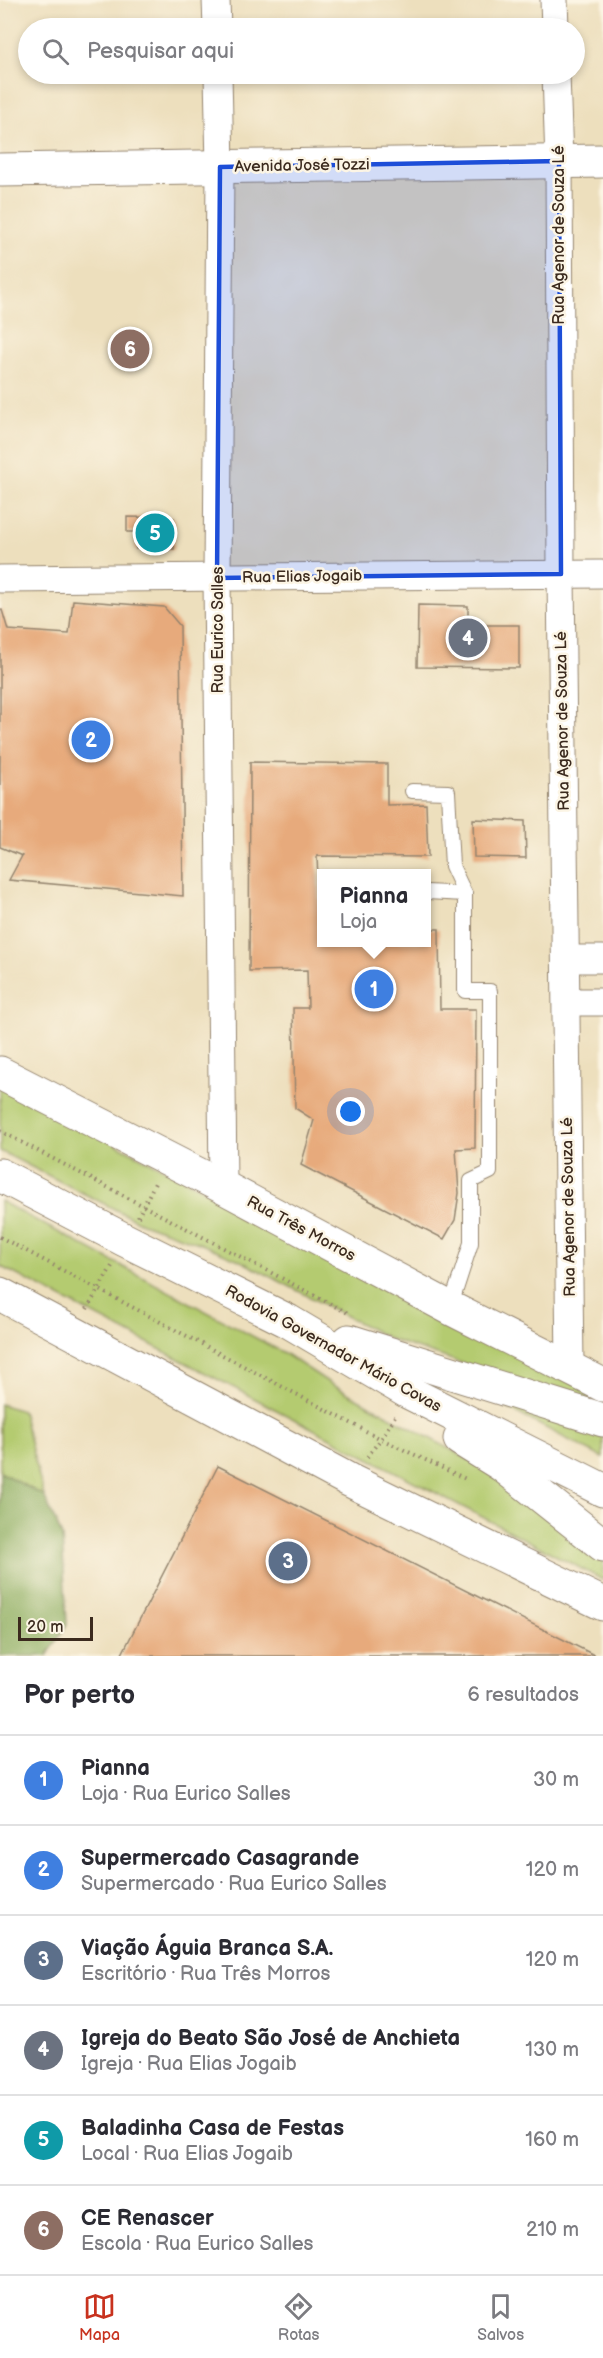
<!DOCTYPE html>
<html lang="pt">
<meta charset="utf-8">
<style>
body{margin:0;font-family:"Balsamiq Sans",sans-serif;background:#f2f2f3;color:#2b2b33}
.scale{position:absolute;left:18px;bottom:15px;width:75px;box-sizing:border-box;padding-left:6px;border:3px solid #3b2a1e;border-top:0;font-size:16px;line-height:21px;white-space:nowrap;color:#3b2a1e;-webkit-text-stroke:4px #fcf5e5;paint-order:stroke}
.you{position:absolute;left:351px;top:1112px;width:21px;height:21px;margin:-15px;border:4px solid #fff;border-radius:50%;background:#1a73e8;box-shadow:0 0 0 9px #1a73e833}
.badge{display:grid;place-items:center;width:39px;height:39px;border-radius:50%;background:#c8321e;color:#fff;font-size:20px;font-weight:700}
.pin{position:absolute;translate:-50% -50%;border:3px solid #fff;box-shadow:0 2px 6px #0006}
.popup{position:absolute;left:317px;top:869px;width:114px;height:78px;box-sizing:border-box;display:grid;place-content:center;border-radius:0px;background:#fff;filter:drop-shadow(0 2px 4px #0005);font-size:20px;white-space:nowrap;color:#7c7c81}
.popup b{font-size:22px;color:#2b2b33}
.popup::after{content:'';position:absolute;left:50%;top:100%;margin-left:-12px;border:12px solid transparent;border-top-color:#fff}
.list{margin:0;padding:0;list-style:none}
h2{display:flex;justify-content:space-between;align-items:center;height:78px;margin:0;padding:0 24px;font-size:26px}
h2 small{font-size:20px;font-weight:400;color:#7c7c81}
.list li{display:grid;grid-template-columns:39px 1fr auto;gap:18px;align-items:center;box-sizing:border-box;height:90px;padding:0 24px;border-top:2px solid #e1e1e2}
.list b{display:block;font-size:22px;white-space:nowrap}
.list p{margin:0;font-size:20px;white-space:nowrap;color:#7c7c81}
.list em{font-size:20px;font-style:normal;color:#7c7c81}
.icon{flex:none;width:33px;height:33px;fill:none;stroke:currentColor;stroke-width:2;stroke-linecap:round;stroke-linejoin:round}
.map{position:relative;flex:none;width:603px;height:1656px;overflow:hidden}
.search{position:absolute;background:#fff;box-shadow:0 3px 9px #0003;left:18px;right:18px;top:18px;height:66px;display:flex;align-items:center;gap:15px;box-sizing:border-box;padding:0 21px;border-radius:33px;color:#7c7c81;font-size:22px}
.sheet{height:618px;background:#fff}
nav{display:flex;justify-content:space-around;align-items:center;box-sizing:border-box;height:84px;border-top:2px solid #e1e1e2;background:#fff;font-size:16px;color:#7c7c81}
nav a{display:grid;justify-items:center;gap:3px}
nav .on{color:#c8321e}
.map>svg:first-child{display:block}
</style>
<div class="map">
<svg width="603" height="1656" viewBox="0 0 603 1656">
<rect width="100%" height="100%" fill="#fcf5e5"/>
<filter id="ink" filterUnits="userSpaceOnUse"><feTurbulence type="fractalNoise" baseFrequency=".0167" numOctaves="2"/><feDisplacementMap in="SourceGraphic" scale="12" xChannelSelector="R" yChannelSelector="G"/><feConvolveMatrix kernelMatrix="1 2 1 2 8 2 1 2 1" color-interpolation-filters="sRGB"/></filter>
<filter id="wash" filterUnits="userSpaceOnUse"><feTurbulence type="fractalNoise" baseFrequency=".008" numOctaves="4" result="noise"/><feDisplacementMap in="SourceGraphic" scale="24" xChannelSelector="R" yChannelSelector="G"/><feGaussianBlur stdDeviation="1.35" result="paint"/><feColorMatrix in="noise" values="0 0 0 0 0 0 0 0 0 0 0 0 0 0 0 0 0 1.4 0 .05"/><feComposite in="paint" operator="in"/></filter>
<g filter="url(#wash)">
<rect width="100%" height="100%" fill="#eddfbd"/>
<g fill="#b4cb70" stroke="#787a47" stroke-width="1.5">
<polygon points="0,1084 603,1397 603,1410 392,1340 237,1259 199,1243 142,1223 0,1151"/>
<polygon points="0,1201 284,1353 331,1384 506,1480 603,1555 603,1580 0,1266"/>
<polygon points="471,1389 603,1429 603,1458"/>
<polygon points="0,1404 22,1411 44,1496 0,1472"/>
</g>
<polygon fill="#8faf62" stroke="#656c40" stroke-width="1.5" points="0,1472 44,1496 62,1536 67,1624 47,1656 0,1656"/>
<g id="blocks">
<g fill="#e7aa7b">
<polygon points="127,517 174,518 174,549 136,549 136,532 127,532"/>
<polygon points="73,600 164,607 180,626 183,896 9,880 22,856 0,847 0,610 2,610 8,630 69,634"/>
<polygon points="418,605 468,606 468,625 519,625 519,668 417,667"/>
<polygon points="250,762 387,764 387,805 426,804 428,857 317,856 320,929 322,929 322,942 427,942 427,929 439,929 440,1009 476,1009 475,1148 456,1149 459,1193 455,1220 444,1239 301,1165 314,1120 295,1108 293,1008 308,1008 307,970 249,971"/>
<polygon points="473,819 525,821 526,858 474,857"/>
<polygon points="218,1466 596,1656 121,1656"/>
</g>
</g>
</g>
<g filter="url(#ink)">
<use href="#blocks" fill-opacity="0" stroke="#94846e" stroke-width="1.5"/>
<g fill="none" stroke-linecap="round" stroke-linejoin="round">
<defs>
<g id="lane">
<polyline points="412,791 448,792 452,866 465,894 465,991 490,991 490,1172 471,1181 471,1243 450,1308"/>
<polyline points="427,892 465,894"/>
</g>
<g id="street">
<polyline points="216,0 217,28"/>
<polyline points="554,0 555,28"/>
<polyline points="218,74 220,167 217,578 223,1187"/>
<polyline points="556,74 559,161 561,574 570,1368"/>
<polyline points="0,579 603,574"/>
<polyline points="566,959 603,959"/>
<polyline points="567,1002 603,1002"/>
</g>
<g id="secondary">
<polyline points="0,170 603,161"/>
<polyline points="0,1073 223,1187 450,1308 603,1385"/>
<polyline points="0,1294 349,1480 603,1604"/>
</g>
<g id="highway">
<polyline points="0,1175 125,1240 288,1321 408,1392 603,1490"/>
<polyline points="349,1341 603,1420"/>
<polyline points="460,1439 502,1465 603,1545"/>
</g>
</defs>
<use href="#lane" stroke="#94846e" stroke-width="16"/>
<use href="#street" stroke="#94846e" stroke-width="29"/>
<use href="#secondary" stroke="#94846e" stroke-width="35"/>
<use href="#highway" stroke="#94846e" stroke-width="35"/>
<g stroke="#94846e" stroke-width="4" stroke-dasharray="1.5 4.5" stroke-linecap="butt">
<polyline points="0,1131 348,1313"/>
<polyline points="138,1217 155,1183"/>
<polyline points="0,1237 381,1439 468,1480"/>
<polyline points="87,1309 112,1266"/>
<polyline points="367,1457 381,1439 395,1416"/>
</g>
<use href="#lane" stroke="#fff" stroke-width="14"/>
<use href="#street" stroke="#fff" stroke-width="27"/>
<use href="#secondary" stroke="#fff" stroke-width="33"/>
<use href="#highway" stroke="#fff" stroke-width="33"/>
</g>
</g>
<path fill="#1d4ed8" fill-opacity="0.2" stroke="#1d4ed8" stroke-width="4.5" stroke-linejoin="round" d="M559,161l2,413 -344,4 3,-411z"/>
<g text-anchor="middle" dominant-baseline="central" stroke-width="5" stroke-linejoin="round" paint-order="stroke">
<g font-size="16" fill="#3b2a1e" stroke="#fcf5e5">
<text transform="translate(302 166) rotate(-1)">Avenida José Tozzi</text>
<text transform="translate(559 235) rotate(-90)">Rua Agenor de Souza Lé</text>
<text transform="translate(302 577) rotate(-1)">Rua Elias Jogaib</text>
<text transform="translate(218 630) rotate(-90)">Rua Eurico Salles</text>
<text transform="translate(563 721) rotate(-91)">Rua Agenor de Souza Lé</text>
<text transform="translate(569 1207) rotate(-91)">Rua Agenor de Souza Lé</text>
<text transform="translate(301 1229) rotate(28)">Rua Três Morros</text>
<text transform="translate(333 1349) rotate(29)">Rodovia Governador Mário Covas</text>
</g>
</g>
</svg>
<div class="scale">20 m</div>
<div class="you"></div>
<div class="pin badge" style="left:374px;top:989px;background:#3f7fe0">1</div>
<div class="popup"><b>Pianna</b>Loja</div>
<div class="pin badge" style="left:91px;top:740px;background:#3f7fe0">2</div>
<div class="pin badge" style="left:288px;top:1561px;background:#5c6f8a">3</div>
<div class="pin badge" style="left:468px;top:638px;background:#6b7280">4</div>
<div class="pin badge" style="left:155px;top:533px;background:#0f9aa8">5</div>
<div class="pin badge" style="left:130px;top:349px;background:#8d6e63">6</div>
<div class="search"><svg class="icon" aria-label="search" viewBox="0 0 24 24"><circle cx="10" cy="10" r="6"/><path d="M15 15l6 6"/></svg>Pesquisar aqui</div>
</div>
<section class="sheet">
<h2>Por perto<small>6 resultados</small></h2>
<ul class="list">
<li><span class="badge" style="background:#3f7fe0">1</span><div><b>Pianna</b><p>Loja · Rua Eurico Salles</p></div><em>30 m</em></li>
<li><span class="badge" style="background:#3f7fe0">2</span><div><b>Supermercado Casagrande</b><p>Supermercado · Rua Eurico Salles</p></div><em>120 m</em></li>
<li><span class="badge" style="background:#5c6f8a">3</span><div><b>Viação Águia Branca S.A.</b><p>Escritório · Rua Três Morros</p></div><em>120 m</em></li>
<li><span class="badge" style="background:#6b7280">4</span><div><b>Igreja do Beato São José de Anchieta</b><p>Igreja · Rua Elias Jogaib</p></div><em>130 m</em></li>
<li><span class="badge" style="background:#0f9aa8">5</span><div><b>Baladinha Casa de Festas</b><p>Local · Rua Elias Jogaib</p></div><em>160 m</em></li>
<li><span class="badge" style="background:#8d6e63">6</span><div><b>CE Renascer</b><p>Escola · Rua Eurico Salles</p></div><em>210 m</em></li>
</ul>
</section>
<nav>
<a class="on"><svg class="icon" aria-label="map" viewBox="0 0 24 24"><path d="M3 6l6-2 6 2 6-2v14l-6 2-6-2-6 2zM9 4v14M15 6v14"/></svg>Mapa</a>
<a><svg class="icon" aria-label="directions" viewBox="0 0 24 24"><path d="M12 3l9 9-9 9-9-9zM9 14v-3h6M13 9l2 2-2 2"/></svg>Rotas</a>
<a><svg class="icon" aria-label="saved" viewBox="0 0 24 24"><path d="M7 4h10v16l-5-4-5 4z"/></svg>Salvos</a>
</nav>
